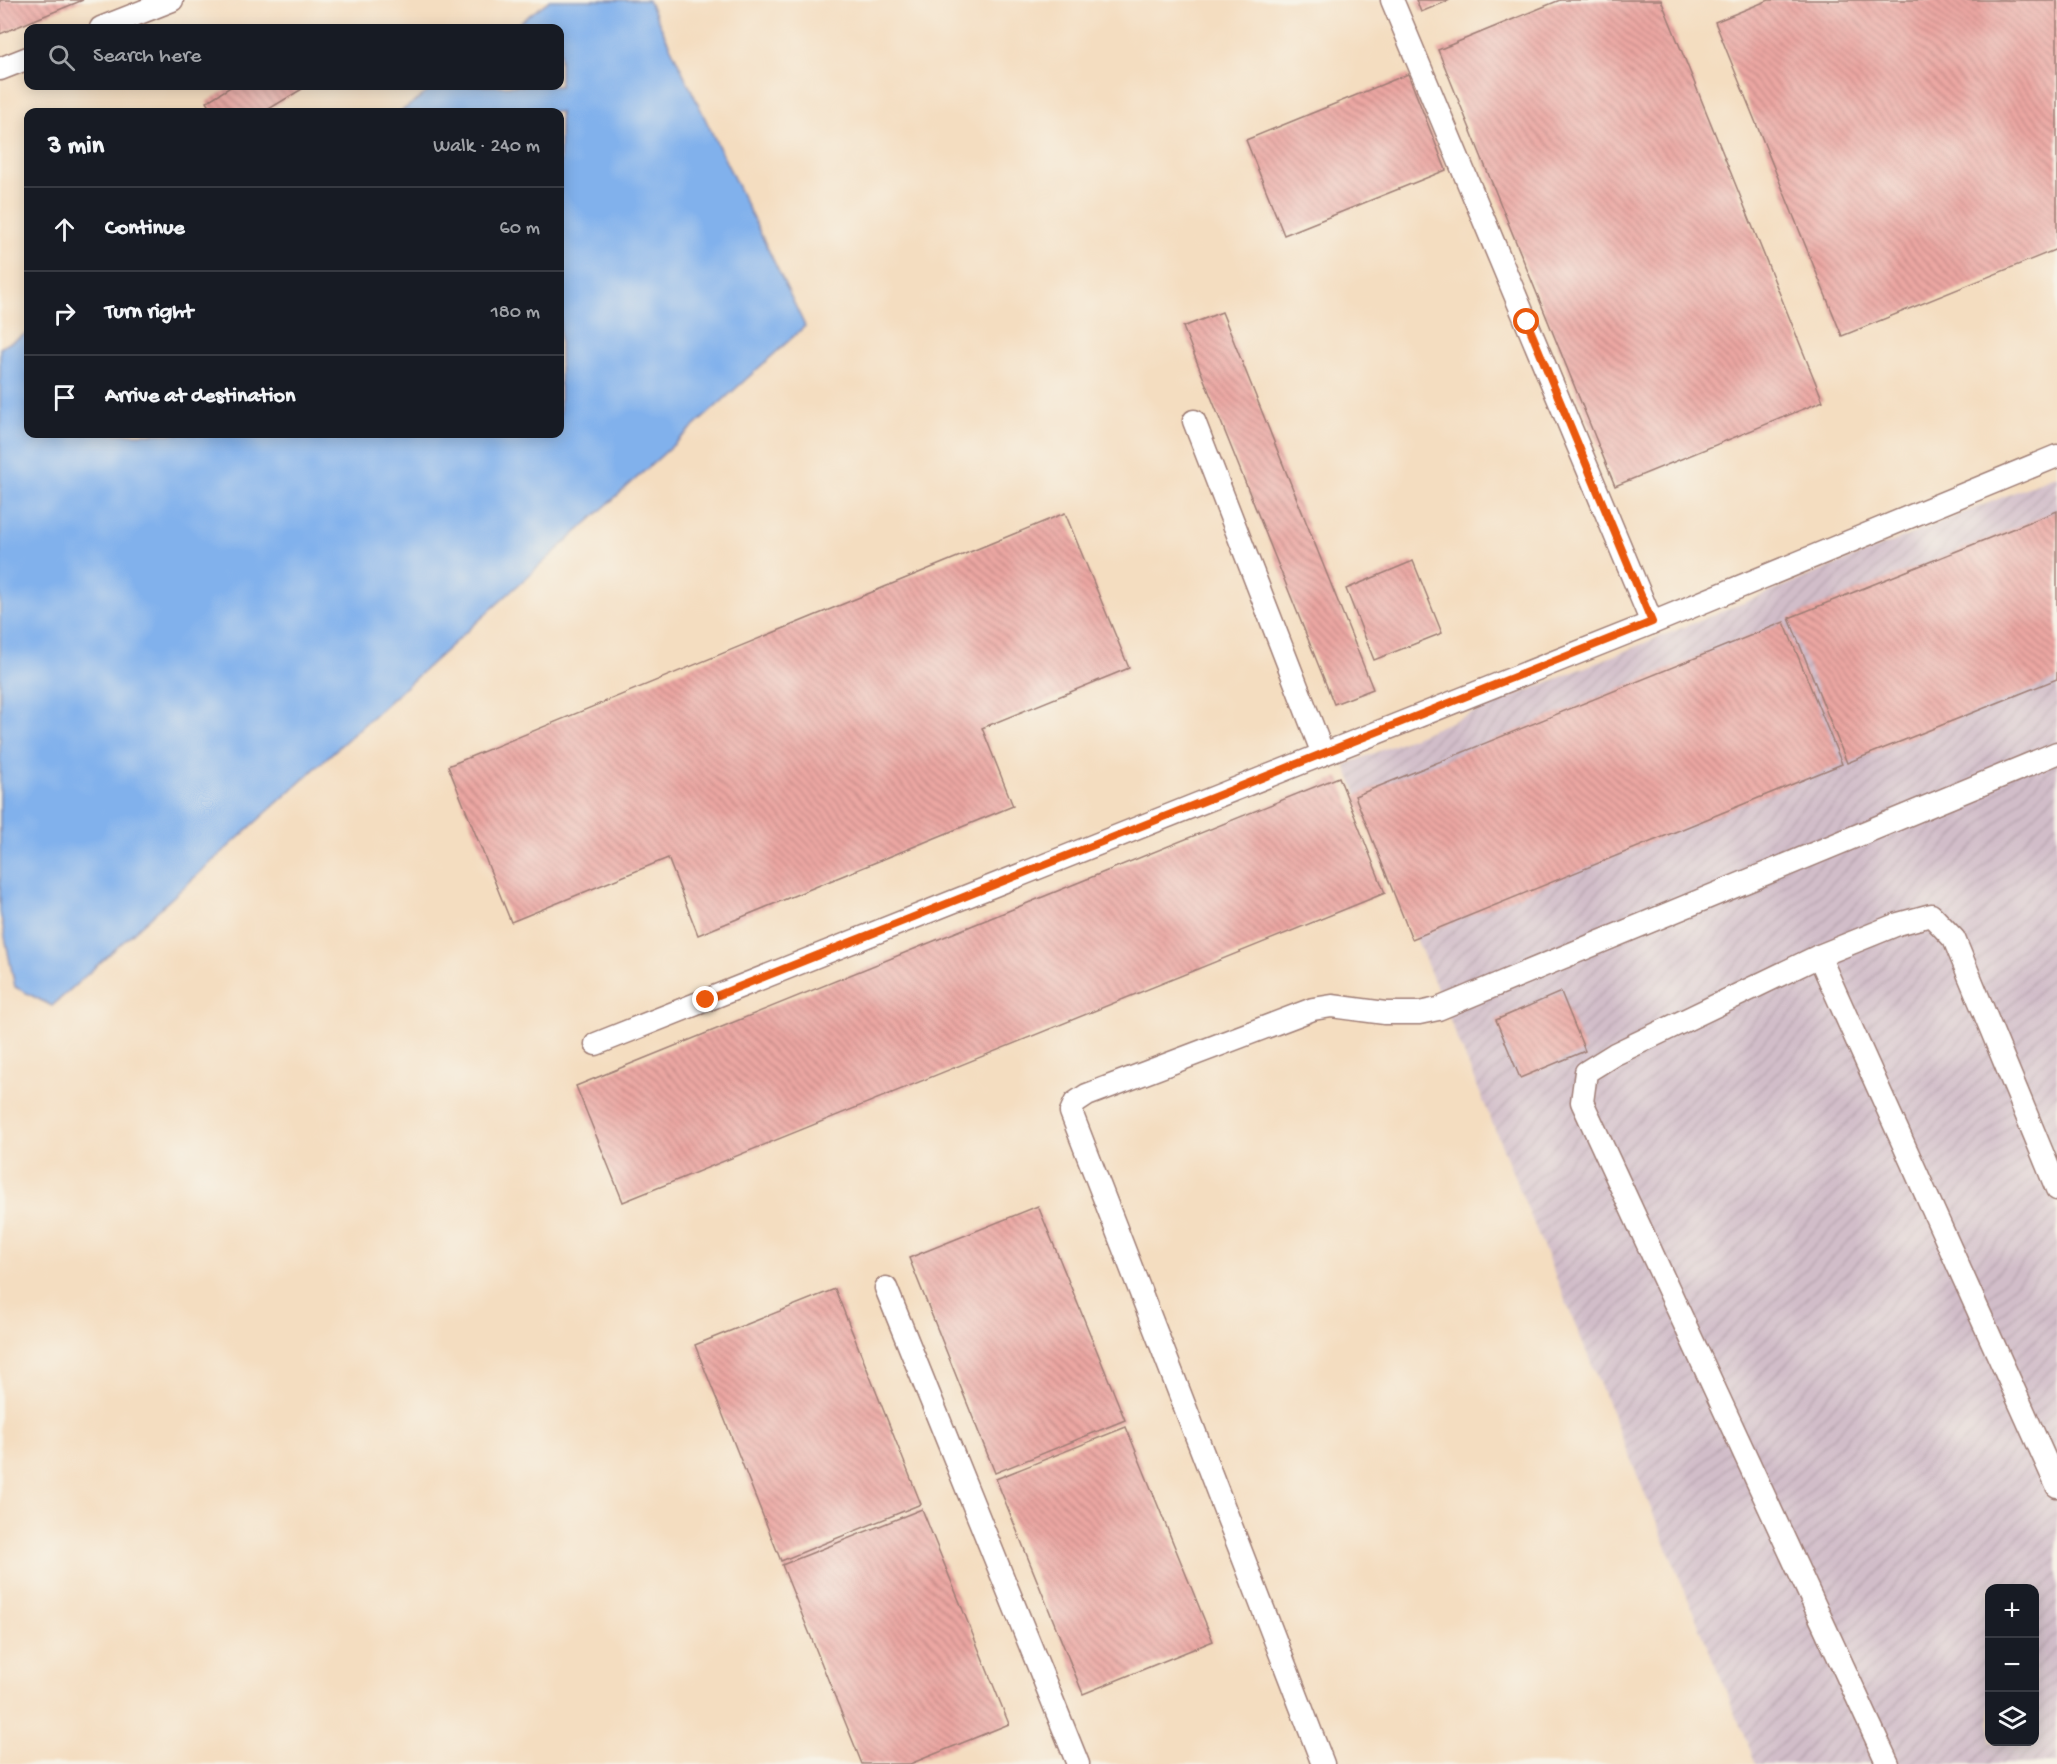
<!DOCTYPE html>
<meta charset="utf-8">
<style>
body{margin:0;font-family:"Gochi Hand",sans-serif;background:#20242c;color:#f1f3f6}
.controls{position:absolute;right:18px;bottom:18px;display:grid;overflow:hidden;border-radius:12px;box-shadow:0 3px 15px #0003}
.controls button{width:54px;height:54px;display:grid;place-items:center;padding:0;border:0;border-bottom:2px solid #363941;background:#171b24;color:#f1f3f6;font:30px sans-serif}
.stop{position:absolute;width:18px;height:18px;margin:-14px;border:4px solid #ea580c;border-radius:50%;background:#fff}
.stop.end{background:#ea580c;border-color:#fff;box-shadow:0 2px 6px #0008}
.list{margin:0;padding:0;list-style:none}
h2{display:flex;justify-content:space-between;align-items:center;height:78px;margin:0;padding:0 24px;font-size:26px}
h2 small{font-size:20px;font-weight:400;color:#9ea1a6}
.list li{display:grid;grid-template-columns:39px 1fr auto;gap:18px;align-items:center;box-sizing:border-box;height:84px;padding:0 24px;border-top:2px solid #363941}
.list b{display:block;font-size:22px;white-space:nowrap}
.list em{font-size:20px;font-style:normal;color:#9ea1a6}
.icon{flex:none;width:33px;height:33px;fill:none;stroke:currentColor;stroke-width:2;stroke-linecap:round;stroke-linejoin:round}
.map{position:relative;flex:none;width:2057px;height:1764px;overflow:hidden}
.search{position:absolute;background:#171b24;box-shadow:0 3px 15px #0003;left:24px;top:24px;width:540px;height:66px;display:flex;align-items:center;gap:15px;box-sizing:border-box;padding:0 21px;border-radius:12px;color:#9ea1a6;font-size:22px}
.panel{position:absolute;background:#171b24;box-shadow:0 3px 15px #0003;left:24px;top:108px;width:540px;height:330px;border-radius:12px}
.map>svg:first-child{display:block}
</style>
<div class="map">
<svg width="2057" height="1764" viewBox="0 0 2057 1764">
<defs>
<pattern id="industrial-furrows" width="10" height="10" patternUnits="userSpaceOnUse" patternTransform="scale(1.5)"><rect width="10" height="10" fill="#d1bdc9"/><path d="M-1 1l2-2M0 10L10 0M9 11l2-2" fill="none" stroke="#b5a2ad"/></pattern>
<pattern id="building-back-hatch" width="6" height="6" patternUnits="userSpaceOnUse" patternTransform="scale(1.5)"><rect width="6" height="6" fill="#eca7a3"/><path d="M-1 5l2 2M0 0l6 6M5-1l2 2" fill="none" stroke="#c18785"/></pattern>
</defs>
<rect width="100%" height="100%" fill="#f7f3e8"/>
<filter id="ink" filterUnits="userSpaceOnUse"><feTurbulence type="fractalNoise" baseFrequency=".0167" numOctaves="2"/><feDisplacementMap in="SourceGraphic" scale="12" xChannelSelector="R" yChannelSelector="G"/><feConvolveMatrix kernelMatrix="1 2 1 2 8 2 1 2 1" color-interpolation-filters="sRGB"/></filter>
<filter id="wash" filterUnits="userSpaceOnUse"><feTurbulence type="fractalNoise" baseFrequency=".008" numOctaves="4" result="noise"/><feDisplacementMap in="SourceGraphic" scale="24" xChannelSelector="R" yChannelSelector="G"/><feGaussianBlur stdDeviation="1.35" result="paint"/><feColorMatrix in="noise" values="0 0 0 0 0 0 0 0 0 0 0 0 0 0 0 0 0 1.4 0 .05"/><feComposite in="paint" operator="in"/></filter>
<g filter="url(#wash)">
<rect width="100%" height="100%" fill="#f4ddc0"/>
<path fill="url(#industrial-furrows)" fill-rule="evenodd" d="M2057,475v1289h-301l-411,-999zM1990,1588h44v154h-44z"/>
<polygon fill="#81b1ec" stroke="#66688c" stroke-width="1.5" points="550,0 648,0 805,326 52,1006 15,987 0,912 0,348 28,333 28,434 560,434 560,112 400,112 436,86 560,86 560,28 512,28"/>
<g id="blocks">
<g fill="url(#building-back-hatch)">
<polygon points="0,0 83,0 0,34"/>
<polygon points="1416,0 1450,0 1421,12"/>
<polygon points="1560,0 1661,0 1823,401 1615,486 1438,50"/>
<polygon points="1769,0 2057,0 2057,249 1842,336 1715,22"/>
<polygon points="1408,74 1446,170 1284,235 1246,140"/>
<polygon points="232,86 307,86 264,112 212,112 206,102"/>
<polygon points="1222,312 1373,689 1334,704 1183,327"/>
<polygon points="2057,511 2057,679 1847,763 1789,618"/>
<polygon points="1065,513 1129,668 982,728 1013,806 698,935 668,858 511,922 448,766"/>
<polygon points="1413,561 1442,633 1374,660 1346,589"/>
<polygon points="1784,622 1842,764 1412,939 1355,796"/>
<polygon points="1339,777 1385,893 623,1202 576,1086"/>
<polygon points="1561,992 1585,1051 1520,1078 1496,1020"/>
<polygon points="1038,1206 1125,1420 995,1473 909,1258"/>
<polygon points="835,1289 921,1504 781,1561 695,1345"/>
<polygon points="1126,1427 1213,1641 1083,1694 996,1479"/>
<polygon points="922,1509 1009,1724 910,1764 862,1764 782,1565"/>
</g>
</g>
</g>
<g filter="url(#ink)">
<use href="#blocks" fill-opacity="0" stroke="#9f7e76" stroke-width="1.5"/>
<g fill="none" stroke-linecap="round" stroke-linejoin="round">
<defs>
<g id="service">
<polyline points="1392,0 1652,623"/>
<polyline points="101,28 172,0"/>
<polyline points="0,69 28,58"/>
<polyline points="1194,421 1323,754"/>
<polyline points="1819,956 2057,1486"/>
<polyline points="596,1044 1652,623 2057,456"/>
<polyline points="886,1288 1078,1764"/>
<polyline points="1323,1764 1071,1112 1075,1103 1087,1095 1313,1009 1332,1006 1385,1013 1419,1013 1438,1009 2057,753"/>
<polyline points="1888,1764 1582,1102 1586,1072 1615,1054 1819,956 1898,924 1931,915 1954,939 2057,1189"/>
</g>
</defs>
<use href="#service" stroke="#9f7e76" stroke-width="25"/>
<use href="#service" stroke="#fff" stroke-width="22"/>
</g>
</g>
<g fill="none" stroke-linecap="round" stroke-linejoin="round" filter="url(#ink)">
<polyline stroke="#ea580c" stroke-width="8" points="706,1000 1652,622 1527,322"/>
</g>
</svg>
<div class="controls">
<button>+</button>
<button>−</button>
<button><svg class="icon" aria-label="layers" viewBox="0 0 24 24"><path d="M12 4l9 5-9 5-9-5zM3 14l9 5 9-5"/></svg></button>
</div>
<div class="stop" style="left:1527px;top:322px"></div>
<div class="stop end" style="left:706px;top:1000px"></div>
<div class="search"><svg class="icon" aria-label="search" viewBox="0 0 24 24"><circle cx="10" cy="10" r="6"/><path d="M15 15l6 6"/></svg>Search here</div>
<section class="panel">
<h2>3 min<small>Walk · 240 m</small></h2>
<ul class="list">
<li><svg class="icon" aria-label="ahead" viewBox="0 0 24 24"><path d="M12 20V5M6 11l6-6 6 6"/></svg><div><b>Continue</b></div><em>60 m</em></li>
<li><svg class="icon" aria-label="right" viewBox="0 0 24 24"><path d="M7 20v-9h11M14 6l5 5-5 5"/></svg><div><b>Turn right</b></div><em>180 m</em></li>
<li><svg class="icon" aria-label="arrive" viewBox="0 0 24 24"><path d="M6 21V4h12l-3 4 3 4H6"/></svg><div><b>Arrive at destination</b></div></li>
</ul>
</section>
</div>
